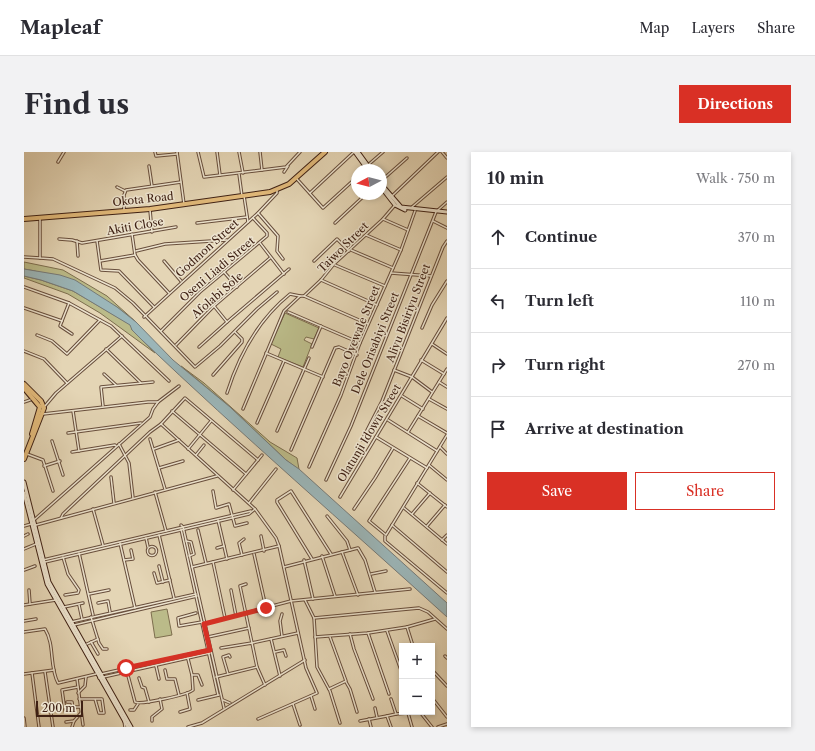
<!DOCTYPE html>
<meta charset="utf-8">
<style>
body{margin:0;font-family:"Libre Caslon Text",serif;background:#f2f2f3;color:#2b2b33}
.controls{position:absolute;right:12px;bottom:12px;display:grid;overflow:hidden;border-radius:0px;box-shadow:0 2px 6px #0003}
.controls button{width:36px;height:36px;display:grid;place-items:center;padding:0;border:0;border-bottom:1px solid #e1e1e2;background:#fff;color:#2b2b33;font:20px sans-serif}
.compass{position:absolute;left:327px;top:12px;width:36px;height:36px;border-radius:50%;background:#fff;box-shadow:0 2px 6px #0003;rotate:263deg}
.scale{position:absolute;left:12px;bottom:10px;width:47px;box-sizing:border-box;padding-left:4px;border:2px solid #3f2114;border-top:0;font-size:11px;line-height:14px;white-space:nowrap;color:#3f2114;-webkit-text-stroke:3px #ede4cf;paint-order:stroke}
.stop{position:absolute;width:12px;height:12px;margin:-9px;border:3px solid #d93025;border-radius:50%;background:#fff}
.stop.end{background:#d93025;border-color:#fff;box-shadow:0 1px 4px #0008}
.list{margin:0;padding:0;list-style:none}
h2{display:flex;justify-content:space-between;align-items:center;height:52px;margin:0;padding:0 16px;font-size:17px}
h2 small{font-size:13px;font-weight:400;color:#7c7c81}
.list li{display:grid;grid-template-columns:26px 1fr auto;gap:12px;align-items:center;box-sizing:border-box;height:64px;padding:0 16px;border-top:1px solid #e1e1e2}
.list b{display:block;font-size:15px;white-space:nowrap}
.list em{font-size:13px;font-style:normal;color:#7c7c81}
.actions{display:flex;gap:8px;padding:12px 16px}
.actions a{flex:1;padding:9px 0;border:1px solid #d93025;border-radius:0px;text-align:center;font-size:14px;color:#d93025}
.actions .main{background:#d93025;color:#fff}
.icon{flex:none;width:22px;height:22px;fill:none;stroke:currentColor;stroke-width:2;stroke-linecap:round;stroke-linejoin:round}
.map{position:relative;flex:none;width:423px;height:575px;overflow:hidden;border-radius:0px}
header{display:flex;align-items:center;gap:24px;box-sizing:border-box;height:56px;padding:0 20px;background:#fff;border-bottom:1px solid #e1e1e2}
header strong{font-size:19px}
nav{display:flex;gap:22px;margin-inline-start:auto;font-size:14px}
.intro{display:flex;align-items:center;justify-content:space-between;box-sizing:border-box;height:96px;padding:0 24px}
h1{margin:0;font-size:28px}
.button{padding:10px 18px;border-radius:0px;background:#d93025;color:#fff;font-size:14px;font-weight:700}
main{display:flex;gap:24px;padding:0 24px}
aside{flex:1;background:#fff;border-radius:0px;box-shadow:0 2px 6px #0003}
.map>svg:first-child{display:block}
</style>
<header>
<strong>Mapleaf</strong>
<nav><a>Map</a><a>Layers</a><a>Share</a></nav>
</header>
<div class="intro"><h1>Find us</h1><a class="button">Directions</a></div>
<main>
<div class="map">
<svg width="423" height="575" viewBox="0 0 423 575">
<rect width="100%" height="100%" fill="#e4d5b5"/>
<filter id="stains"><feTurbulence type="fractalNoise" baseFrequency=".005" numOctaves="4"/><feColorMatrix values="0 0 0 0 .2 0 0 0 0 .09 0 0 0 0 .02 0 0 0 .5 -.17"/></filter>
<radialGradient id="worn" r=".72"><stop offset=".6" stop-color="#630" stop-opacity="0"/><stop offset="1" stop-color="#630" stop-opacity=".3"/></radialGradient>
<g fill="#bbbb89" stroke="#7d6e4e">
<polygon points="0,110 39,118 83,144 112,170 93,155 11,119 0,117"/>
<polygon points="0,124 17,128 49,139 107,173 108,178 131,201 76,161 44,142 0,126"/>
<polygon points="261,161 295,176 290,187 282,185 280,188 288,192 279,215 254,205 257,197 247,192"/>
<polygon points="157,214 180,231 246,290 273,306 275,317 278,320 262,308 206,255"/>
<polygon points="143,457 148,483 131,486 127,460"/>
</g>
<path fill="#9bb6b9" stroke="#767a77" d="M0,117l36,6 15,5 42,27 19,15 37,38 57,47 56,53 13,9 148,134v14c-101,-92 -205,-182 -305,-277l-10,-10 -2,-5 -57,-34 -32,-11 -17,-4z"/>
<g fill="none" stroke-linecap="round" stroke-linejoin="round">
<defs>
<g id="minor">
<polyline points="131,0 132,4 153,2"/>
<polyline points="153,0 160,52"/>
<polyline points="174,0 180,25 262,15 276,0"/>
<polyline points="193,0 196,23"/>
<polyline points="215,0 219,21"/>
<polyline points="236,0 238,18"/>
<polyline points="418,0 423,6"/>
<polyline points="34,10 40,0"/>
<polyline points="344,13 359,0"/>
<polyline points="125,14 128,34"/>
<polyline points="260,20 264,14"/>
<polyline points="215,22 218,44"/>
<polyline points="272,26 299,56 333,25"/>
<polyline points="357,29 383,6"/>
<polyline points="93,35 101,39"/>
<polyline points="286,41 330,0"/>
<polyline points="220,44 224,70"/>
<polyline points="368,44 414,0"/>
<polyline points="388,55 423,25"/>
<polyline points="100,58 100,43 102,38 157,30"/>
<polyline points="126,58 128,80"/>
<polyline points="414,58 423,50"/>
<polyline points="234,61 254,84 253,99 259,107"/>
<polyline points="16,67 16,106 29,107 91,136 109,151 171,215 196,194 233,157 253,140"/>
<polyline points="359,67 384,78"/>
<polyline points="409,69 423,76"/>
<polyline points="173,71 223,65"/>
<polyline points="311,71 342,42"/>
<polyline points="108,82 111,103 114,108 145,141"/>
<polyline points="342,83 377,98"/>
<polyline points="35,87 48,88 58,91 152,75"/>
<polyline points="53,89 54,104"/>
<polyline points="73,89 77,118 95,119 130,155"/>
<polyline points="236,91 260,122"/>
<polyline points="327,98 369,116"/>
<polyline points="112,99 141,92 203,88"/>
<polyline points="0,105 16,106"/>
<polyline points="76,109 111,103"/>
<polyline points="140,109 157,129"/>
<polyline points="290,109 313,87 325,99"/>
<polyline points="311,113 361,134"/>
<polyline points="200,120 213,135"/>
<polyline points="367,121 407,124"/>
<polyline points="297,128 353,153"/>
<polyline points="0,135 45,151 87,174 145,229"/>
<polyline points="280,144 344,172"/>
<polyline points="45,151 36,174 48,182"/>
<polyline points="0,156 38,169"/>
<polyline points="264,160 336,191"/>
<polyline points="120,165 234,61 253,41 253,38"/>
<polyline points="203,170 265,117"/>
<polyline points="398,176 408,153 423,129"/>
<polyline points="137,179 176,140 243,84 243,81 229,66"/>
<polyline points="13,183 28,189 43,202 76,168"/>
<polyline points="408,192 423,202"/>
<polyline points="152,193 190,154 246,106"/>
<polyline points="175,195 203,170 190,154"/>
<polyline points="288,195 297,174"/>
<polyline points="82,197 117,231"/>
<polyline points="0,199 20,207 43,231"/>
<polyline points="242,201 299,225"/>
<polyline points="397,208 420,222"/>
<polyline points="370,218 388,225 408,240"/>
<polyline points="80,222 92,233"/>
<polyline points="189,223 218,190 218,187 211,180"/>
<polyline points="415,230 423,235"/>
<path d="M203,241c12,-38 32,-74 63,-99l10,2"/>
<polyline points="378,244 399,257"/>
<polyline points="405,247 423,257"/>
<polyline points="0,250 6,248"/>
<polyline points="21,254 32,241 98,184"/>
<polyline points="79,254 77,235 129,230"/>
<polyline points="219,257 260,159 276,144 280,144 297,128 310,112 359,67 371,53"/>
<polyline points="49,259 55,299"/>
<polyline points="148,259 222,322"/>
<polyline points="19,262 124,250 134,250"/>
<polyline points="394,264 423,281"/>
<polyline points="364,268 413,299"/>
<polyline points="233,271 260,209"/>
<polyline points="137,272 231,357 252,386 255,394 282,516 293,541 234,567"/>
<polyline points="253,279 285,206"/>
<polyline points="384,280 423,217"/>
<polyline points="44,281 117,271"/>
<polyline points="352,285 403,316"/>
<polyline points="126,287 141,337"/>
<polyline points="338,288 358,249 419,95 423,89"/>
<polyline points="28,289 39,323"/>
<polyline points="95,292 105,311 109,346"/>
<polyline points="416,295 423,302"/>
<polyline points="130,297 155,288"/>
<polyline points="164,297 187,269"/>
<polyline points="267,298 311,196 315,195 333,203"/>
<polyline points="48,300 91,293 92,294"/>
<polyline points="3,302 19,308 29,339"/>
<polyline points="172,303 180,293"/>
<polyline points="386,306 345,369 362,383 423,283"/>
<polyline points="405,313 423,328"/>
<polyline points="20,314 36,309"/>
<polyline points="285,315 317,243 336,191 377,98 391,59"/>
<polyline points="135,316 159,309"/>
<polyline points="87,325 90,351"/>
<polyline points="302,328 327,274 412,60"/>
<polyline points="393,331 423,355"/>
<polyline points="209,338 238,303"/>
<polyline points="189,339 192,356 205,352 211,374 223,371"/>
<polyline points="131,340 142,379"/>
<polyline points="316,345 423,166"/>
<polyline points="225,351 252,317"/>
<polyline points="380,356 423,392"/>
<polyline points="69,357 79,393"/>
<polyline points="330,357 351,326 369,296"/>
<polyline points="388,362 406,341"/>
<polyline points="303,364 323,389 326,398"/>
<polyline points="37,366 39,362 126,280 137,272 161,246 234,308"/>
<polyline points="10,368 126,265 129,257 134,250 155,234"/>
<polyline points="194,368 203,407"/>
<polyline points="12,373 193,324"/>
<polyline points="157,373 159,375 200,556"/>
<polyline points="368,373 423,420"/>
<polyline points="0,374 7,372"/>
<polyline points="403,374 421,353"/>
<polyline points="157,377 194,543"/>
<polyline points="174,378 182,411"/>
<polyline points="135,383 150,446"/>
<polyline points="0,384 4,382"/>
<polyline points="237,384 240,399"/>
<polyline points="361,384 361,389 423,441"/>
<polyline points="122,386 124,395"/>
<polyline points="418,388 423,383"/>
<polyline points="162,389 167,390 170,402 165,404"/>
<polyline points="96,391 111,456"/>
<circle cx="128" cy="399" r="4.5"/>
<polyline points="193,396 200,394"/>
<polyline points="0,397 12,392"/>
<polyline points="318,400 334,443"/>
<polyline points="55,401 69,463"/>
<polyline points="230,402 242,456"/>
<polyline points="218,403 215,391 220,387"/>
<polyline points="298,404 311,444"/>
<polyline points="39,405 44,422 55,438 54,441 41,443"/>
<polyline points="288,407 253,350 253,348 267,339 307,402"/>
<polyline points="19,408 227,359"/>
<polyline points="100,408 109,407 107,398"/>
<polyline points="280,408 289,447"/>
<polyline points="21,410 225,362 231,357"/>
<polyline points="189,410 201,466"/>
<polyline points="135,414 139,430"/>
<polyline points="168,415 255,394"/>
<polyline points="260,415 334,396 341,408 351,440"/>
<polyline points="0,418 11,414"/>
<polyline points="130,421 133,431 146,428"/>
<polyline points="347,422 362,419"/>
<polyline points="222,432 216,434 228,491 274,481"/>
<polyline points="5,438 6,452"/>
<polyline points="207,438 212,464"/>
<polyline points="65,442 85,438"/>
<polyline points="281,448 290,466 293,515 306,539 316,571"/>
<polyline points="74,451 84,449 86,460"/>
<polyline points="0,453 32,448"/>
<polyline points="55,453 58,467"/>
<polyline points="40,455 59,451"/>
<polyline points="172,461 154,466 155,474 178,470"/>
<polyline points="258,462 256,469 258,484"/>
<polyline points="67,465 75,491 79,497 83,497"/>
<polyline points="290,466 395,456 404,460 423,477"/>
<polyline points="0,469 12,467"/>
<polyline points="47,470 172,442"/>
<polyline points="180,472 267,449 386,437"/>
<polyline points="50,473 173,444"/>
<polyline points="383,475 411,467"/>
<polyline points="363,479 378,521"/>
<path d="M0,480l21,-3c10,16 4,37 13,54l38,-9"/>
<polyline points="344,481 365,542"/>
<polyline points="326,482 330,497 349,547"/>
<polyline points="184,485 225,476"/>
<polyline points="291,485 344,481 383,475 389,494"/>
<polyline points="247,487 256,524"/>
<polyline points="67,490 74,502"/>
<polyline points="63,492 74,487"/>
<polyline points="251,500 260,498 262,504"/>
<polyline points="421,504 423,506"/>
<polyline points="132,514 135,527"/>
<polyline points="233,515 241,533"/>
<path d="M102,516l9,34c6,3 52,-7 58,-12l-1,-15 -5,-20"/>
<polyline points="141,518 143,527 151,527 155,543"/>
<polyline points="408,518 423,534"/>
<polyline points="21,520 29,575"/>
<polyline points="8,521 15,575"/>
<polyline points="0,522 30,518"/>
<polyline points="77,522 184,498"/>
<polyline points="204,522 199,505 205,503 206,505"/>
<polyline points="168,523 174,523 178,533"/>
<polyline points="192,525 233,515 228,491 197,496"/>
<polyline points="75,526 186,501"/>
<polyline points="115,526 118,535 121,536 125,550"/>
<polyline points="53,527 59,573"/>
<polyline points="322,530 326,537 333,560"/>
<polyline points="305,537 322,529 306,485"/>
<polyline points="54,541 61,534 62,525"/>
<polyline points="287,544 291,557"/>
<polyline points="408,546 423,565"/>
<polyline points="55,547 78,547 80,561 75,561 71,547"/>
<polyline points="367,547 372,562 363,564 367,575"/>
<polyline points="174,548 195,543"/>
<polyline points="199,548 206,551"/>
<polyline points="43,550 48,550 49,558 41,559 38,538 54,535"/>
<polyline points="269,552 276,573"/>
<polyline points="49,555 56,555"/>
<polyline points="351,556 353,565"/>
<polyline points="106,558 110,558 114,552"/>
<polyline points="156,560 166,557 163,541"/>
<polyline points="396,560 408,575"/>
<polyline points="372,562 384,561 388,575"/>
<polyline points="0,566 1,575"/>
<polyline points="345,567 347,575"/>
<polyline points="100,569 101,575"/>
<polyline points="128,569 128,565 138,557 136,547"/>
<polyline points="336,569 363,564"/>
<polyline points="42,570 50,569 57,561"/>
<polyline points="48,575 50,569"/>
<polyline points="164,575 178,571 281,508"/>
<polyline points="414,575 423,572"/>
</g>
<g id="secondary">
<polyline points="331,0 344,18"/>
<polyline points="334,0 347,18"/>
<polyline points="357,32 377,55 423,60"/>
<polyline points="357,35 371,53 381,58"/>
<polyline points="0,330 25,430 107,575"/>
<polyline points="0,341 23,432 104,575"/>
</g>
<g id="primary">
<polyline points="0,67 126,57 246,40 265,32 301,0"/>
<polyline points="0,232 17,249 20,256 0,307"/>
<polyline points="0,236 16,255 8,282"/>
</g>
</defs>
<use href="#minor" stroke="#684e3c" stroke-width="3.5"/>
<use href="#secondary" stroke="#3f2114" stroke-width="5"/>
<use href="#primary" stroke="#3f2114" stroke-width="6"/>
<use href="#minor" stroke="#ede4cf" stroke-width="1.5"/>
<use href="#secondary" stroke="#ede4cf" stroke-width="3"/>
<use href="#primary" stroke="#e2ba7a" stroke-width="4"/>
</g>
<g fill="none" stroke-linecap="round" stroke-linejoin="round">
<polyline stroke="#d93025" stroke-width="5" points="102,516 186,498 180,472 242,456"/>
</g>
<g text-anchor="middle" dominant-baseline="central" stroke-width="3" stroke-linejoin="round" paint-order="stroke">
<g font-size="11" fill="#3f2114" stroke="#ede4cf">
<text transform="translate(119 47) rotate(-6)">Okota Road</text>
<text transform="translate(111 74) rotate(-10)">Akiti Close</text>
<text transform="translate(319 95) rotate(-45)">Taiwo Street</text>
<text transform="translate(183 96) rotate(-42)">Godmon Street</text>
<text transform="translate(193 117) rotate(-40)">Oseni Liadi Street</text>
<text transform="translate(193 143) rotate(-41)">Afolabi Sole</text>
<text transform="translate(384 161) rotate(-69)">Aliyu Bisiriyu Street</text>
<text transform="translate(332 184) rotate(-68)">Bayo Oyewale Street</text>
<text transform="translate(351 191) rotate(-68)">Dele Orisabiyi Street</text>
<text transform="translate(345 281) rotate(-59)">Olatunji Idowu Street</text>
</g>
</g>
<rect width="100%" height="100%" filter="url(#stains)"/>
<rect width="100%" height="100%" fill="url(#worn)"/>
</svg>
<div class="controls">
<button>+</button>
<button>−</button>
</div>
<svg class="compass" viewBox="-18 -18 36 36"><path d="M0-13l5 13h-10z" fill="#e53935"/><path d="M0 13l5-13h-10z" fill="#7c7c81"/></svg>
<div class="scale">200 m</div>
<div class="stop" style="left:102px;top:516px"></div>
<div class="stop end" style="left:242px;top:456px"></div>
</div>
<aside>
<h2>10 min<small>Walk · 750 m</small></h2>
<ul class="list">
<li><svg class="icon" aria-label="ahead" viewBox="0 0 24 24"><path d="M12 20V5M6 11l6-6 6 6"/></svg><div><b>Continue</b></div><em>370 m</em></li>
<li><svg class="icon" aria-label="left" viewBox="0 0 24 24"><path d="M17 20v-9H6M10 6l-5 5 5 5"/></svg><div><b>Turn left</b></div><em>110 m</em></li>
<li><svg class="icon" aria-label="right" viewBox="0 0 24 24"><path d="M7 20v-9h11M14 6l5 5-5 5"/></svg><div><b>Turn right</b></div><em>270 m</em></li>
<li><svg class="icon" aria-label="arrive" viewBox="0 0 24 24"><path d="M6 21V4h12l-3 4 3 4H6"/></svg><div><b>Arrive at destination</b></div></li>
</ul>
<div class="actions"><a class="main">Save</a><a>Share</a></div>
</aside>
</main>
